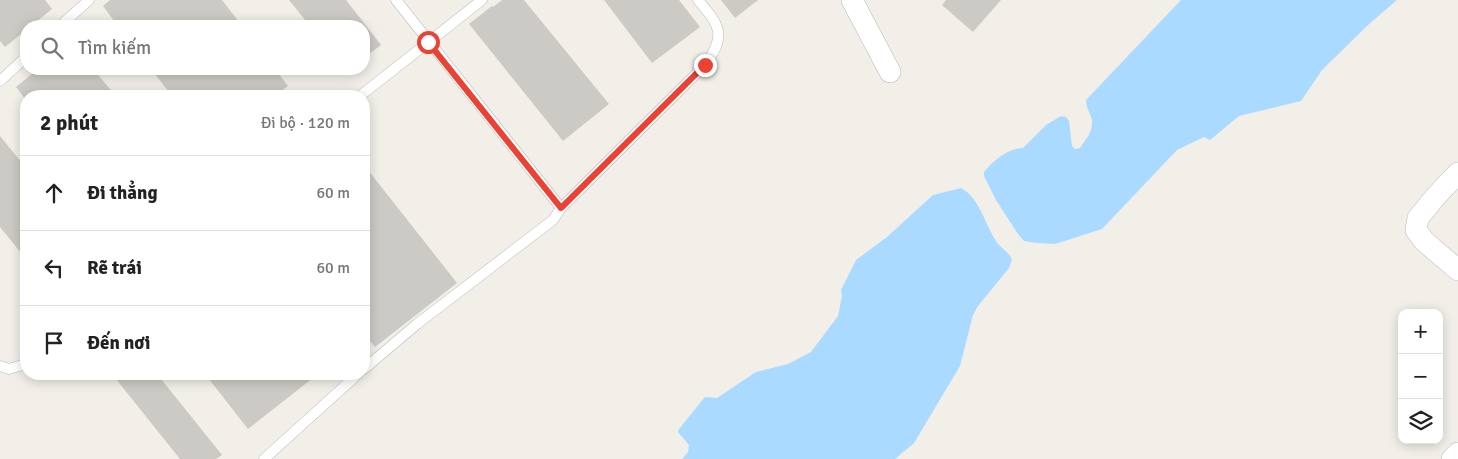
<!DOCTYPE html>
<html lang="vi">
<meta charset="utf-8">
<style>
body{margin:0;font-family:Signika,sans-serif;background:#f6f6f6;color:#222}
.controls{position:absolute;right:15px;bottom:15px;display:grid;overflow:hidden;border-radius:10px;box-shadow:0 2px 12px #0003}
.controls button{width:45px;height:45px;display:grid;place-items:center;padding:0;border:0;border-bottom:1px solid #e0e0e0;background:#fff;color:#222;font:25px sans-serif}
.stop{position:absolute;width:15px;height:15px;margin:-11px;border:4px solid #ea4335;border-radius:50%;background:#fff}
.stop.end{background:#ea4335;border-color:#fff;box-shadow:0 1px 5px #0008}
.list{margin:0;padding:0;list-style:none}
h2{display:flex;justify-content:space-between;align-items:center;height:65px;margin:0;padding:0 20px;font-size:21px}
h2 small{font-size:16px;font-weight:400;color:#767676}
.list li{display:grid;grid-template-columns:32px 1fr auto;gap:15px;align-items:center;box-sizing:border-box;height:75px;padding:0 20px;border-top:1px solid #e0e0e0}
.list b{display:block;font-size:19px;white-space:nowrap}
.list em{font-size:16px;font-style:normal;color:#767676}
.icon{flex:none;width:28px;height:28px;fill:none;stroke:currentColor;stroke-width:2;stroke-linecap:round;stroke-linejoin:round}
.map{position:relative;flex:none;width:1458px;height:459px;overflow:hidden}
.search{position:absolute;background:#fff;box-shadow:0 2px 12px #0003;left:20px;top:20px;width:350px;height:55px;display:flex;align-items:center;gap:12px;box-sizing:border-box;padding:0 18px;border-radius:20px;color:#767676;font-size:19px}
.panel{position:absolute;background:#fff;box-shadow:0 2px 12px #0003;left:20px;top:90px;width:350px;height:290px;border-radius:20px}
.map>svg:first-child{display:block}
</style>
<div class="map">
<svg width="1458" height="459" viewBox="0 0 1458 459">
<rect width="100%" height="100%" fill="#f1efe8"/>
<g fill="#aadaff">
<path d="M1181,0h216l-29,25 -46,45 -21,31 -62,15 -29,24 -6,-3 -27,13 -75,79 -47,15 -19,-1 -12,-2 -6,-7 -22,-34 -12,-24v-4c9,-11 24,-24 39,-24l23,-23 15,-9 5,1 3,4 3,25 3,3 5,-1c6,-9 13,-16 12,-27 -1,-8 -6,-12 -6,-21z"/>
<path d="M961,188c18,9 24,36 35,53 4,7 12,10 16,18l-3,9 -31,38 -5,9 -13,51 -46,77 -19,16h-213l6,-7 1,-7 -11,-13 1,-3 26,-32 12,1 39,-26 32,-8 23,-12 27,-36 4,-20 -1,-6 15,-30 31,-23 46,-42z"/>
</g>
<g fill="#cccac5">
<polygon points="0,0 45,0 52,9 31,26 26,26 26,30 5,47 0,41"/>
<polygon points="110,0 222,0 242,26 118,26 103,6"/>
<polygon points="289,0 346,0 381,45 364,58 364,26 310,26"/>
<polygon points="502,0 524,0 609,104 563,141 469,24 492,6 493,7"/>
<polygon points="604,0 679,0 700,27 652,63"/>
<polygon points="721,0 758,0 735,18"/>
<polygon points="946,0 1001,0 973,32 942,5"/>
<polygon points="38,69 93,69 116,96 26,96 26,100 16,87"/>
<polygon points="151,69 275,69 288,86 275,96 172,96"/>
<polygon points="0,136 26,168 26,259 0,227"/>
<polygon points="364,165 457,283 375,347 364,333"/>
<polygon points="112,374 157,374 222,455 216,459 180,459"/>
<polygon points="205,374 318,374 248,429"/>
</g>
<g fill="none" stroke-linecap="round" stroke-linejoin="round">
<defs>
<g id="lane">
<polyline points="396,0 561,208"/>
<polyline points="60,26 89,0"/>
<polyline points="0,81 26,57"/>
<polyline points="360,96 482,0"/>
<polyline points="0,366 9,369 26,364"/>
<path d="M364,369l53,-45 136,-104 8,-12 144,-143c22,-30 15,-39 -7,-65"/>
<polyline points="264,459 358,374"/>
</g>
<g id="street">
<polyline points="852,0 890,72"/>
<polyline points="1458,173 1437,195 1418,218 1416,230 1424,241 1458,270"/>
<polyline points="1452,459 1458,453"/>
</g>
</defs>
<use href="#lane" stroke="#b5b8bc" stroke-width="11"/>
<use href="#street" stroke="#b5b8bc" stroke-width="22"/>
<use href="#lane" stroke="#fff" stroke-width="10"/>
<use href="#street" stroke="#fff" stroke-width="21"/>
</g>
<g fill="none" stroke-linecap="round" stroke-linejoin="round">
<polyline stroke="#ea4335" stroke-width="6" points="428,42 561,208 705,65"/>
</g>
</svg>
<div class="controls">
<button>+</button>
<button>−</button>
<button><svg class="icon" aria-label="layers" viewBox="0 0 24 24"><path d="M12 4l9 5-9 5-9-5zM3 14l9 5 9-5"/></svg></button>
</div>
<div class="stop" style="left:428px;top:42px"></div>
<div class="stop end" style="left:705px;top:65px"></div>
<div class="search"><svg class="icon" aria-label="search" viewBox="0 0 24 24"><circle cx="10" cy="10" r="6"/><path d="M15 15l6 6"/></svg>Tìm kiếm</div>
<section class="panel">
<h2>2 phút<small>Đi bộ · 120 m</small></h2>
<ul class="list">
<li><svg class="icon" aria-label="ahead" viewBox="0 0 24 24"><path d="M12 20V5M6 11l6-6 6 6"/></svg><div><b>Đi thẳng</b></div><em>60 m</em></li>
<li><svg class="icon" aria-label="left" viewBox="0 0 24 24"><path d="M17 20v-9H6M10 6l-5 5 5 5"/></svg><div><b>Rẽ trái</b></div><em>60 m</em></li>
<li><svg class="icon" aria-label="arrive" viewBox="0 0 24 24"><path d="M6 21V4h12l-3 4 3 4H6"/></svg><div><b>Đến nơi</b></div></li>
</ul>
</section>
</div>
